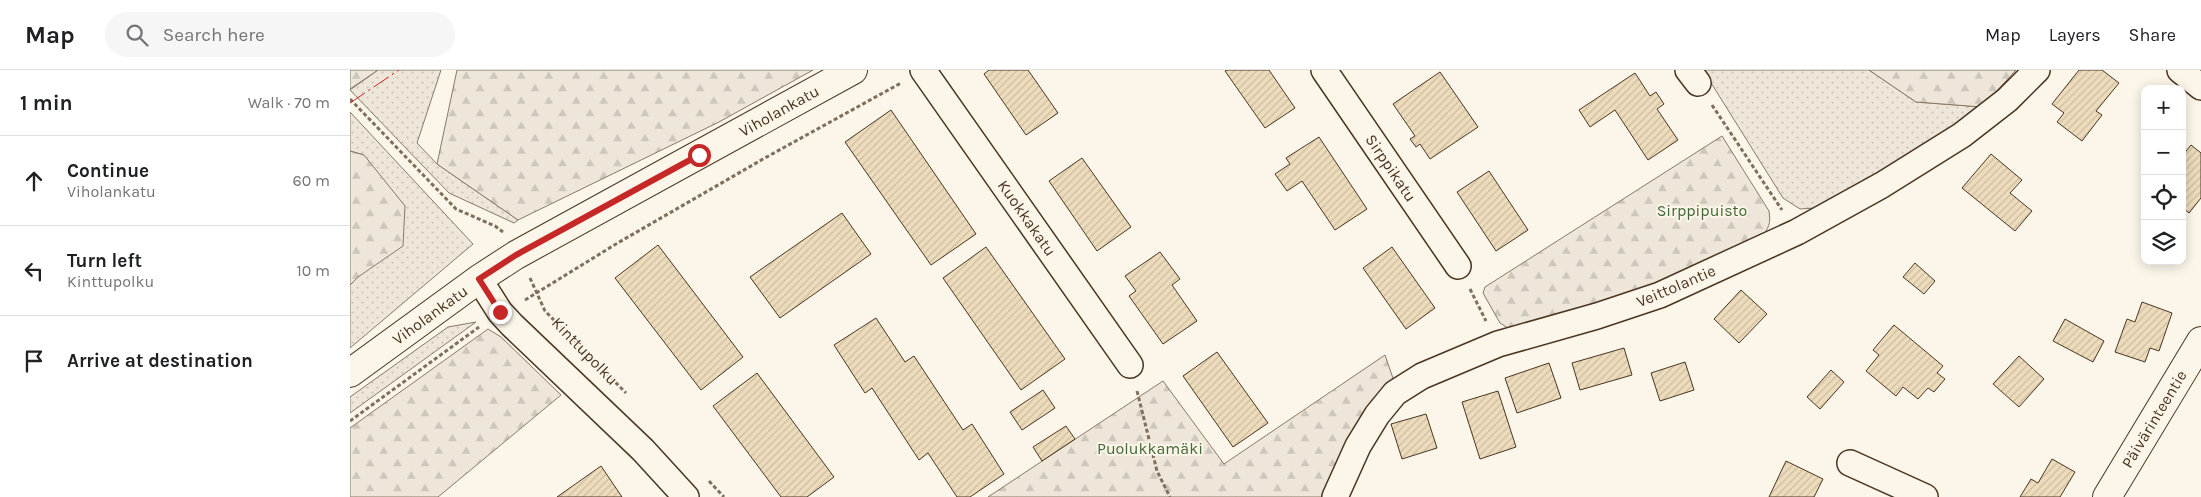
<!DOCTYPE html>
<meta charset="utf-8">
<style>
body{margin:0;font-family:Karla,sans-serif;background:#f6f6f6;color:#202124}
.controls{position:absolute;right:15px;top:15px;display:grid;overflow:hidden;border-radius:10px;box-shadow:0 2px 12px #0003}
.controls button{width:45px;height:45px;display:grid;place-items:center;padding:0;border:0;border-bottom:1px solid #e0e0e0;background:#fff;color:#202124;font:25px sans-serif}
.stop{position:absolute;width:15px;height:15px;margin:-11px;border:4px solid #c62828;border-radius:50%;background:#fff}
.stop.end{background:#c62828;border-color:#fff;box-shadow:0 1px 5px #0008}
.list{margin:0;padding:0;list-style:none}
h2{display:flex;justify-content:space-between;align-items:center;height:65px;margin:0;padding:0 20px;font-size:21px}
h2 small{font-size:16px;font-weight:400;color:#757577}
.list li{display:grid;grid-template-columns:32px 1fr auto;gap:15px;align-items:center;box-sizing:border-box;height:90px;padding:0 20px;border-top:1px solid #e0e0e0}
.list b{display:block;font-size:19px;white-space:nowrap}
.list p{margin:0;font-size:16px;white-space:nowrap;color:#757577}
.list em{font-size:16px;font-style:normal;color:#757577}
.icon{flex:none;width:28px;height:28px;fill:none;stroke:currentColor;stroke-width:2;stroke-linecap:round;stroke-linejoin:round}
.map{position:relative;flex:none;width:1851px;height:427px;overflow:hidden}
header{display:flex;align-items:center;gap:30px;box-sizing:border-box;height:70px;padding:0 25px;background:#fff;border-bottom:1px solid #e0e0e0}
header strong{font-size:24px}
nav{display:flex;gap:28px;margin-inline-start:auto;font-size:18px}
.search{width:350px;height:45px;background:#f6f6f6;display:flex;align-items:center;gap:12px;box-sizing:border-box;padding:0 18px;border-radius:28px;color:#757577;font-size:19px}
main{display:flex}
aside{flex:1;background:#fff}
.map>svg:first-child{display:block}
</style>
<header>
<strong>Map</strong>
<div class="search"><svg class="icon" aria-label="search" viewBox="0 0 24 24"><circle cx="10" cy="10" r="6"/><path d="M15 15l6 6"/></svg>Search here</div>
<nav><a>Map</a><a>Layers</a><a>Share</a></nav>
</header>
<main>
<aside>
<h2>1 min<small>Walk · 70 m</small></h2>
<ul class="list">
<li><svg class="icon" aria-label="ahead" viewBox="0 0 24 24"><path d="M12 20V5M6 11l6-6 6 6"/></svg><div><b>Continue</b><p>Viholankatu</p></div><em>60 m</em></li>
<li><svg class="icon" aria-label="left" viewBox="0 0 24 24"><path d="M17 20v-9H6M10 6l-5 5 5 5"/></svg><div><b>Turn left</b><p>Kinttupolku</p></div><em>10 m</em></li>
<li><svg class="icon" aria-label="arrive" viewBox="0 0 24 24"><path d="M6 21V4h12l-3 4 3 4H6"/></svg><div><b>Arrive at destination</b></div></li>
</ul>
</aside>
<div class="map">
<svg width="1851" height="427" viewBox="0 0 1851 427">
<defs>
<pattern id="grass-dots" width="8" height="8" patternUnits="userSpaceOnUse" patternTransform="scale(1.25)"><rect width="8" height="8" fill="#ede6d9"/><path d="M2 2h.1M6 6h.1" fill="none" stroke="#cdc6ba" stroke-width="1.8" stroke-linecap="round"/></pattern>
<pattern id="forest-firs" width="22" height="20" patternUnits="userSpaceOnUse" patternTransform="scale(1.25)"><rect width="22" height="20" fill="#ede6d9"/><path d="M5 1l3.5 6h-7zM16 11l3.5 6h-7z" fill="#cdc6ba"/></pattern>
<pattern id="building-hatch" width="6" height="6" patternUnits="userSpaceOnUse" patternTransform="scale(1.25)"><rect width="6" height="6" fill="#ecdcbc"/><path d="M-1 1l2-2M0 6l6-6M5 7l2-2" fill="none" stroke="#ccbda1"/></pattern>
</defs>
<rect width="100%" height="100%" fill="#fbf6e9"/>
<g fill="url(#grass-dots)" stroke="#887966">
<polygon points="28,0 91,0 67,73 87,94 168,150 164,153 99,123 0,20"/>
<polygon points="1353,0 1519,0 1566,32 1632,37 1532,101 1465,138 1450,139 1433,128"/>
<polygon points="0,42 123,174 0,278 0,215 8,207 14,85 0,81"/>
<polygon points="126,252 0,343 0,327 98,257"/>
</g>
<g fill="url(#forest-firs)" stroke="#887966">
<polygon points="0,0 28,0 0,19"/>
<polygon points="107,0 463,0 369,52 168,150 87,94"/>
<polygon points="1519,0 1666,0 1632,37 1566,32"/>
<path d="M1372,66l47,75c2,12 0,18 -9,27l-104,50 -148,40 -8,-5 -17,-30 2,-6z"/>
<polygon points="0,81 14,85 55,136 53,176 8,207 0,215"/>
<polygon points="138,259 151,267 211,325 88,427 0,427 0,358"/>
<polygon points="1035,285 1045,314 975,427 638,427 813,311 874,394"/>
</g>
<g fill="url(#building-hatch)" stroke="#4a3520">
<polygon points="639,0 678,0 708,43 676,65 634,4"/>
<polygon points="877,0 919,0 945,38 915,58 875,1"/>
<polygon points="1729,0 1752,0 1769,13 1746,41 1752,45 1732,71 1707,52 1714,43 1702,34"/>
<polygon points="1090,2 1128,57 1080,89 1070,74 1066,77 1060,69 1065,66 1043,34"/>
<polygon points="1285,3 1300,26 1306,22 1314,34 1307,39 1328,70 1298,90 1265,40 1240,57 1229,40"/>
<polygon points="541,40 626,164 581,195 495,72"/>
<polygon points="969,67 1017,139 985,160 952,111 937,121 925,104 940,94 936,88"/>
<polygon points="1841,75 1851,83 1851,128 1839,143 1832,137 1832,86"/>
<polygon points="1641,84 1672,110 1660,123 1682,141 1665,161 1612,118"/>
<polygon points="732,88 781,157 747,181 699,111"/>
<polygon points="1139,101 1178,160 1146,181 1107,122"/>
<polygon points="492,143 521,184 430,248 400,207"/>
<polygon points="308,175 393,287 351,320 265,208"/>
<polygon points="636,177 715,289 671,320 593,208"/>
<polygon points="1042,177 1085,238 1056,259 1013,198"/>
<polygon points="810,182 830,209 822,215 847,251 813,274 779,226 786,221 775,206"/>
<polygon points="1565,193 1585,211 1574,224 1553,207"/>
<polygon points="1391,220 1417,244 1389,273 1364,249"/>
<polygon points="1792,232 1822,243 1809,281 1800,278 1795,292 1765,282 1777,249 1785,252"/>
<polygon points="526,248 555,292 564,286 613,360 622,354 654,404 620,427 607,427 578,383 569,390 522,318 515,323 484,275"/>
<polygon points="1715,249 1754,271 1743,292 1703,271"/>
<polygon points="1544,255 1593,296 1587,303 1595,309 1584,322 1578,318 1568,329 1553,317 1546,326 1516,301 1529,285 1523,280"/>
<polygon points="1274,278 1282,305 1230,320 1222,293"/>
<polygon points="867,282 918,353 883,377 833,306"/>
<polygon points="1669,286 1694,309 1669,337 1643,314"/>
<polygon points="1335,292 1344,320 1310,331 1301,303"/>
<polygon points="1199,293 1211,328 1167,343 1155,308"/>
<polygon points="1481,300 1494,312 1470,339 1457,327"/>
<polygon points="407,303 484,407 457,427 431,427 363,336"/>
<polygon points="693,320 705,338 672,360 660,342"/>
<polygon points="1148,321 1166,377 1130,389 1112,332"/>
<polygon points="1076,344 1087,378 1052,389 1041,354"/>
<polygon points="716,356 725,369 692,391 683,377"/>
<polygon points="1702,389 1725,402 1710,427 1670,427 1681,409 1688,413"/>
<polygon points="1436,391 1473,409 1464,427 1419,427"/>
<polygon points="251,396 272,427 207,427"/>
</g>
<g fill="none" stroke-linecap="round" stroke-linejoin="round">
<defs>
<g id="street">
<polyline points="573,0 780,295"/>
<polyline points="974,0 1108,196"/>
<polyline points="1338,0 1348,13"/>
<polyline points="1830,0 1851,17"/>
<polyline points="129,209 150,242 162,255 293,380 336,427"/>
<polyline points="1500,393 1575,427"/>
<polyline points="985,427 1008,376 1027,345 1045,323 1072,306 1148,274 1247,246 1310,225 1447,162 1532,115 1612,65 1657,30 1687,0"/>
</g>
<g id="secondary">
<polyline points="0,303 129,209 166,185 503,0"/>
<polyline points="1757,427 1851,271"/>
</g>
</defs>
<use href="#street" stroke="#4a3520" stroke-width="28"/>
<use href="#secondary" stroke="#4a3520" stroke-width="30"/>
<g stroke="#7f6f5c" stroke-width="3" stroke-dasharray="4 2.5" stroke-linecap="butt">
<polyline points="0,29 106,139 145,156 153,162"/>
<polyline points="1362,35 1432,140"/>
<polyline points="180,208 195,241 276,323"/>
<polyline points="1120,219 1136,251"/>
<polyline points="175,230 266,174 413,89 551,13"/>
<polyline points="787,321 807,401 820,427"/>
<polyline points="0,351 129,257"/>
<polyline points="359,411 374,427"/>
</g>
<use href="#street" stroke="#fbf6e9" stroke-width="25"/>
<use href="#secondary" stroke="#fbf6e9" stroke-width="28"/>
<polyline stroke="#c62828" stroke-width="1" stroke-dasharray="18 4 2.5 4" stroke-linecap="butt" points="0,33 49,0"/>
</g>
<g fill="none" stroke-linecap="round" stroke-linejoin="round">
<polyline stroke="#c62828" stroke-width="6" points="150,242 129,209 166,185 349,85"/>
</g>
<g text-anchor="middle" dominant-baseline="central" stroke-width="4" stroke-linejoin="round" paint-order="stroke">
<g font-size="16" fill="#4a3520" stroke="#fbf6e9">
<text transform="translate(429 41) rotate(-29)">Viholankatu</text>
<text transform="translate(1041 98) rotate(56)">Sirppikatu</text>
<text transform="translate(677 148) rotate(55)">Kuokkakatu</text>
<text transform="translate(1326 216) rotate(-23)">Veittolantie</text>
<text transform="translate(80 245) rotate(-36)">Viholankatu</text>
<text transform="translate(235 281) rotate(46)">Kinttupolku</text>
<text transform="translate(1804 349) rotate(-59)">Päivärinteentie</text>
</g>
<g font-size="16" fill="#436837" stroke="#fbf6e9">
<text x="1352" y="140">Sirppipuisto</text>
<text x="800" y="378">Puolukkamäki</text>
</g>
</g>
</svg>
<div class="controls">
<button>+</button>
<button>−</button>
<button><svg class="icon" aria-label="locate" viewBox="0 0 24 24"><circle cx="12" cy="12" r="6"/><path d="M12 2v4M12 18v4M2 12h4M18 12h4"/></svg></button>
<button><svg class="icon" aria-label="layers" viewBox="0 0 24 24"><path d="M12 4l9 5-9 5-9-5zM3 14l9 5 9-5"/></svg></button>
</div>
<div class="stop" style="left:349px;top:85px"></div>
<div class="stop end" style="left:150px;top:242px"></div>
</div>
</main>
